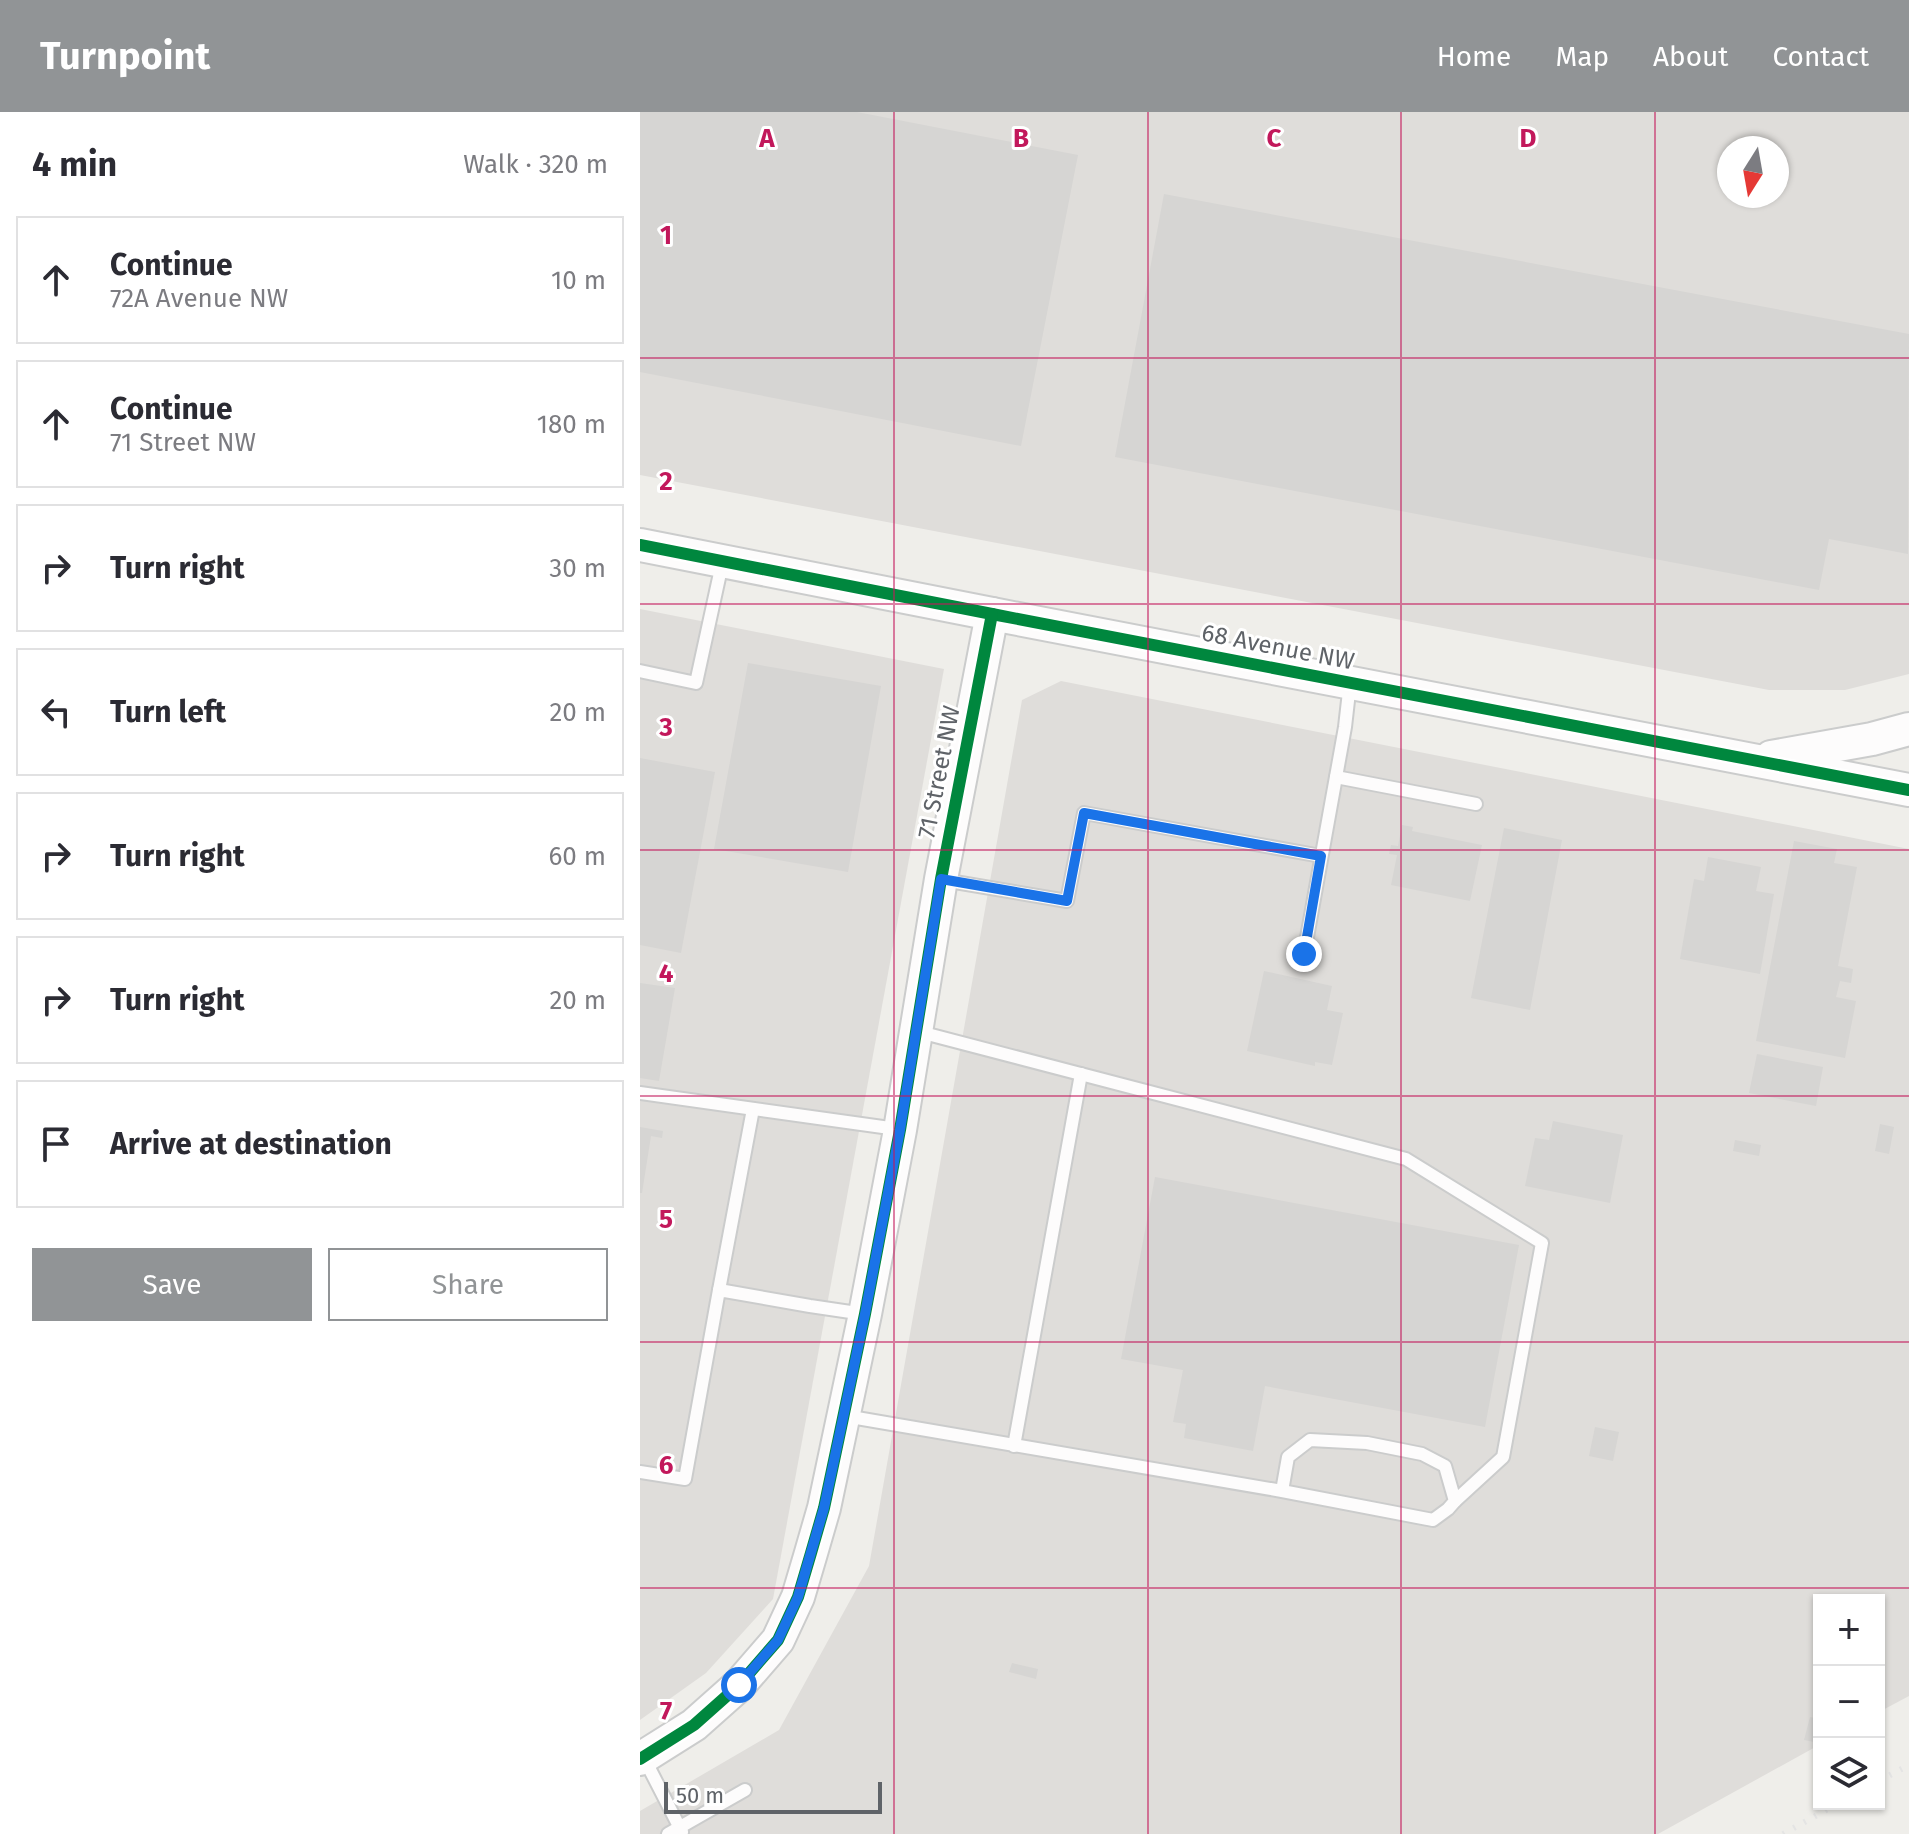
<!DOCTYPE html>
<meta charset="utf-8">
<style>
body{margin:0;font-family:"Fira Sans",sans-serif;background:#f2f2f3;color:#2b2b33}
.controls{position:absolute;right:24px;bottom:24px;display:grid;overflow:hidden;border-radius:0px;box-shadow:0 2px 6px #0004}
.controls button{width:72px;height:72px;display:grid;place-items:center;padding:0;border:0;border-bottom:2px solid #e1e1e2;background:#fff;color:#2b2b33;font:40px sans-serif}
.compass{position:absolute;left:1077px;top:24px;width:72px;height:72px;border-radius:50%;background:#fff;box-shadow:0 2px 6px #0004;rotate:191deg}
.scale{position:absolute;left:24px;bottom:20px;width:218px;box-sizing:border-box;padding-left:8px;border:4px solid #5f6368;border-top:0;font-size:22px;line-height:28px;white-space:nowrap;color:#5f6368;-webkit-text-stroke:6px #fff;paint-order:stroke}
.stop{position:absolute;width:24px;height:24px;margin:-18px;border:6px solid #1a73e8;border-radius:50%;background:#fff}
.stop.end{background:#1a73e8;border-color:#fff;box-shadow:0 2px 8px #0008}
.list{margin:0;padding:0;list-style:none}
h2{display:flex;justify-content:space-between;align-items:center;height:104px;margin:0;padding:0 32px;font-size:34px}
h2 small{font-size:26px;font-weight:400;color:#7c7c81}
.list li{display:grid;grid-template-columns:52px 1fr auto;gap:24px;align-items:center;box-sizing:border-box;height:128px;margin:0 16px 16px;padding:0 16px;border:2px solid #e1e1e2;border-radius:0px}
.list b{display:block;font-size:30px;white-space:nowrap}
.list p{margin:0;font-size:26px;white-space:nowrap;color:#7c7c81}
.list em{font-size:26px;font-style:normal;color:#7c7c81}
.actions{display:flex;gap:16px;padding:24px 32px}
.actions a{flex:1;padding:18px 0;border:2px solid #919496;border-radius:0px;text-align:center;font-size:28px;color:#919496}
.actions .main{background:#919496;color:#fff}
.icon{flex:none;width:44px;height:44px;fill:none;stroke:currentColor;stroke-width:2;stroke-linecap:round;stroke-linejoin:round}
.map{position:relative;flex:none;width:1269px;height:1722px;overflow:hidden}
header{display:flex;align-items:center;gap:48px;box-sizing:border-box;height:112px;padding:0 40px;background:#919496;color:#fff}
header strong{font-size:38px}
nav{display:flex;gap:44px;margin-inline-start:auto;font-size:28px}
main{display:flex}
aside{flex:1;background:#fff}
.map>svg:first-child{display:block}
</style>
<header>
<strong>Turnpoint</strong>
<nav><a>Home</a><a>Map</a><a>About</a><a>Contact</a></nav>
</header>
<main>
<aside>
<h2>4 min<small>Walk · 320 m</small></h2>
<ul class="list">
<li><svg class="icon" aria-label="ahead" viewBox="0 0 24 24"><path d="M12 20V5M6 11l6-6 6 6"/></svg><div><b>Continue</b><p>72A Avenue NW</p></div><em>10 m</em></li>
<li><svg class="icon" aria-label="ahead" viewBox="0 0 24 24"><path d="M12 20V5M6 11l6-6 6 6"/></svg><div><b>Continue</b><p>71 Street NW</p></div><em>180 m</em></li>
<li><svg class="icon" aria-label="right" viewBox="0 0 24 24"><path d="M7 20v-9h11M14 6l5 5-5 5"/></svg><div><b>Turn right</b></div><em>30 m</em></li>
<li><svg class="icon" aria-label="left" viewBox="0 0 24 24"><path d="M17 20v-9H6M10 6l-5 5 5 5"/></svg><div><b>Turn left</b></div><em>20 m</em></li>
<li><svg class="icon" aria-label="right" viewBox="0 0 24 24"><path d="M7 20v-9h11M14 6l5 5-5 5"/></svg><div><b>Turn right</b></div><em>60 m</em></li>
<li><svg class="icon" aria-label="right" viewBox="0 0 24 24"><path d="M7 20v-9h11M14 6l5 5-5 5"/></svg><div><b>Turn right</b></div><em>20 m</em></li>
<li><svg class="icon" aria-label="arrive" viewBox="0 0 24 24"><path d="M6 21V4h12l-3 4 3 4H6"/></svg><div><b>Arrive at destination</b></div></li>
</ul>
<div class="actions"><a class="main">Save</a><a>Share</a></div>
</aside>
<div class="map">
<svg width="1269" height="1722" viewBox="0 0 1269 1722">
<rect width="100%" height="100%" fill="#efeeea"/>
<g fill="#dfddda" fill-rule="evenodd">
<path d="M0,0h1269v562l-64,16h-76l-1129,-215zM1089,36h48v48h-48z"/>
<polygon points="0,497 304,557 133,1487 66,1561 0,1608"/>
<polygon points="421,569 1269,737 1269,1584 1239,1600 1239,1488 1179,1488 1179,1633 1018,1722 0,1722 0,1699 139,1618 229,1454 382,588"/>
</g>
<g fill="#d6d5d3">
<polygon points="0,0 217,0 438,43 381,334 0,260"/>
<polygon points="524,82 1269,222 1268,442 1189,427 1179,478 475,345"/>
<polygon points="108,551 241,574 208,760 74,737"/>
<polygon points="0,646 75,660 41,841 0,833"/>
<polygon points="762,713 773,715 772,719 842,733 830,789 751,773 757,743 749,742 751,733 758,734"/>
<polygon points="864,716 922,728 890,898 831,886"/>
<polygon points="1154,729 1197,737 1194,751 1217,755 1198,854 1213,857 1211,871 1200,869 1196,885 1216,889 1205,946 1116,929"/>
<polygon points="1068,745 1121,755 1116,779 1134,782 1120,862 1040,847 1054,767 1064,769"/>
<polygon points="624,859 692,874 687,898 703,901 692,953 675,950 675,954 607,939"/>
<polygon points="0,871 35,876 19,969 0,966"/>
<polygon points="1117,942 1183,955 1176,994 1109,981"/>
<polygon points="913,1009 983,1023 970,1091 885,1074 895,1026 909,1028"/>
<polygon points="1240,1012 1254,1015 1249,1042 1235,1039"/>
<polygon points="0,1015 23,1019 22,1026 11,1024 2,1081 0,1081"/>
<polygon points="1095,1028 1121,1033 1119,1044 1093,1039"/>
<polygon points="515,1065 879,1133 845,1315 625,1274 613,1339 544,1326 546,1312 533,1310 543,1258 481,1247"/>
<polygon points="955,1315 979,1320 973,1349 949,1344"/>
<polygon points="372,1551 398,1557 396,1567 369,1560"/>
<polygon points="1170,1605 1179,1607 1179,1631 1164,1628"/>
</g>
<g fill="none" stroke-linecap="round" stroke-linejoin="round">
<defs>
<g id="service">
<polyline points="0,559 56,571 82,452"/>
<polyline points="696,665 836,692"/>
<polyline points="303,768 427,789 444,701 681,744"/>
<polyline points="664,842 705,615 710,571"/>
<polyline points="276,919 766,1047 902,1131 863,1345 815,1389"/>
<polyline points="0,981 257,1017"/>
<polyline points="79,1178 113,997"/>
<polyline points="205,1304 642,1379 793,1408 808,1397 815,1389 805,1354 782,1342 727,1331 670,1328 648,1345 642,1379"/>
<polyline points="374,1334 441,962"/>
<polyline points="0,1360 45,1367 79,1178 170,1194 224,1202"/>
<polyline points="5,1648 42,1720"/>
<polyline points="28,1722 105,1678"/>
</g>
<g id="tertiary">
<polyline points="0,433 352,502 1269,678"/>
<polyline points="1131,645 1232,627 1269,617"/>
<polyline points="0,1647 54,1613 99,1573 138,1528 158,1485 171,1441 184,1396 225,1202 260,1018 301,767 352,502"/>
</g>
</defs>
<use href="#service" stroke="#cbcccc" stroke-width="16"/>
<use href="#tertiary" stroke="#cbcccc" stroke-width="36"/>
<use href="#service" stroke="#fdfcfc" stroke-width="12"/>
<use href="#tertiary" stroke="#fdfcfc" stroke-width="32"/>
<g stroke="#e4e4e4" stroke-width="6" stroke-dasharray="2 10" stroke-linecap="butt">
<polyline points="1239,1669 1269,1653"/>
<polyline points="1143,1722 1197,1692"/>
</g>
<defs>
<g id="cycleway">
<polyline points="0,433 352,502 1269,678"/>
<polyline points="0,1647 54,1613 99,1573 138,1528 158,1485 171,1441 184,1396 225,1202 260,1018 301,767 352,502"/>
</g>
</defs>
<use href="#cycleway" stroke="#fff" stroke-width="17"/>
<use href="#cycleway" stroke="#00873e" stroke-width="12"/>
</g>
<g fill="none" stroke-linecap="round" stroke-linejoin="round">
<polyline stroke="#1a73e8" stroke-width="10" points="99,1573 138,1528 158,1485 184,1396 225,1202 260,1018 301,767 427,789 444,701 681,744 664,842"/>
</g>
<path fill="none" stroke="#c2185b" stroke-width="2" stroke-opacity="0.55" d="M254,0v1722M508,0v1722M761,0v1722M1015,0v1722M0,246h1269M0,492h1269M0,738h1269M0,984h1269M0,1230h1269M0,1476h1269"/>
<g text-anchor="middle" dominant-baseline="central" stroke-width="6" stroke-linejoin="round" paint-order="stroke">
<g font-size="24" fill="#5f6368" stroke="#fff">
<text transform="translate(638 535) rotate(11)">68 Avenue NW</text>
<text transform="translate(299 660) rotate(-79)">71 Street NW</text>
</g>
</g>
<g font-size="26" text-anchor="middle" font-weight="bold" fill="#c2185b" stroke="#fff" stroke-width="6" stroke-linejoin="round" paint-order="stroke">
<text x="127" y="35">A</text>
<text x="381" y="35">B</text>
<text x="634" y="35">C</text>
<text x="888" y="35">D</text>
<text x="26" y="132">1</text>
<text x="26" y="378">2</text>
<text x="26" y="624">3</text>
<text x="26" y="870">4</text>
<text x="26" y="1116">5</text>
<text x="26" y="1362">6</text>
<text x="26" y="1608">7</text>
</g>
</svg>
<div class="controls">
<button>+</button>
<button>−</button>
<button><svg class="icon" aria-label="layers" viewBox="0 0 24 24"><path d="M12 4l9 5-9 5-9-5zM3 14l9 5 9-5"/></svg></button>
</div>
<svg class="compass" viewBox="-18 -18 36 36"><path d="M0-13l5 13h-10z" fill="#e53935"/><path d="M0 13l5-13h-10z" fill="#7c7c81"/></svg>
<div class="scale">50 m</div>
<div class="stop" style="left:99px;top:1573px"></div>
<div class="stop end" style="left:664px;top:842px"></div>
</div>
</main>
